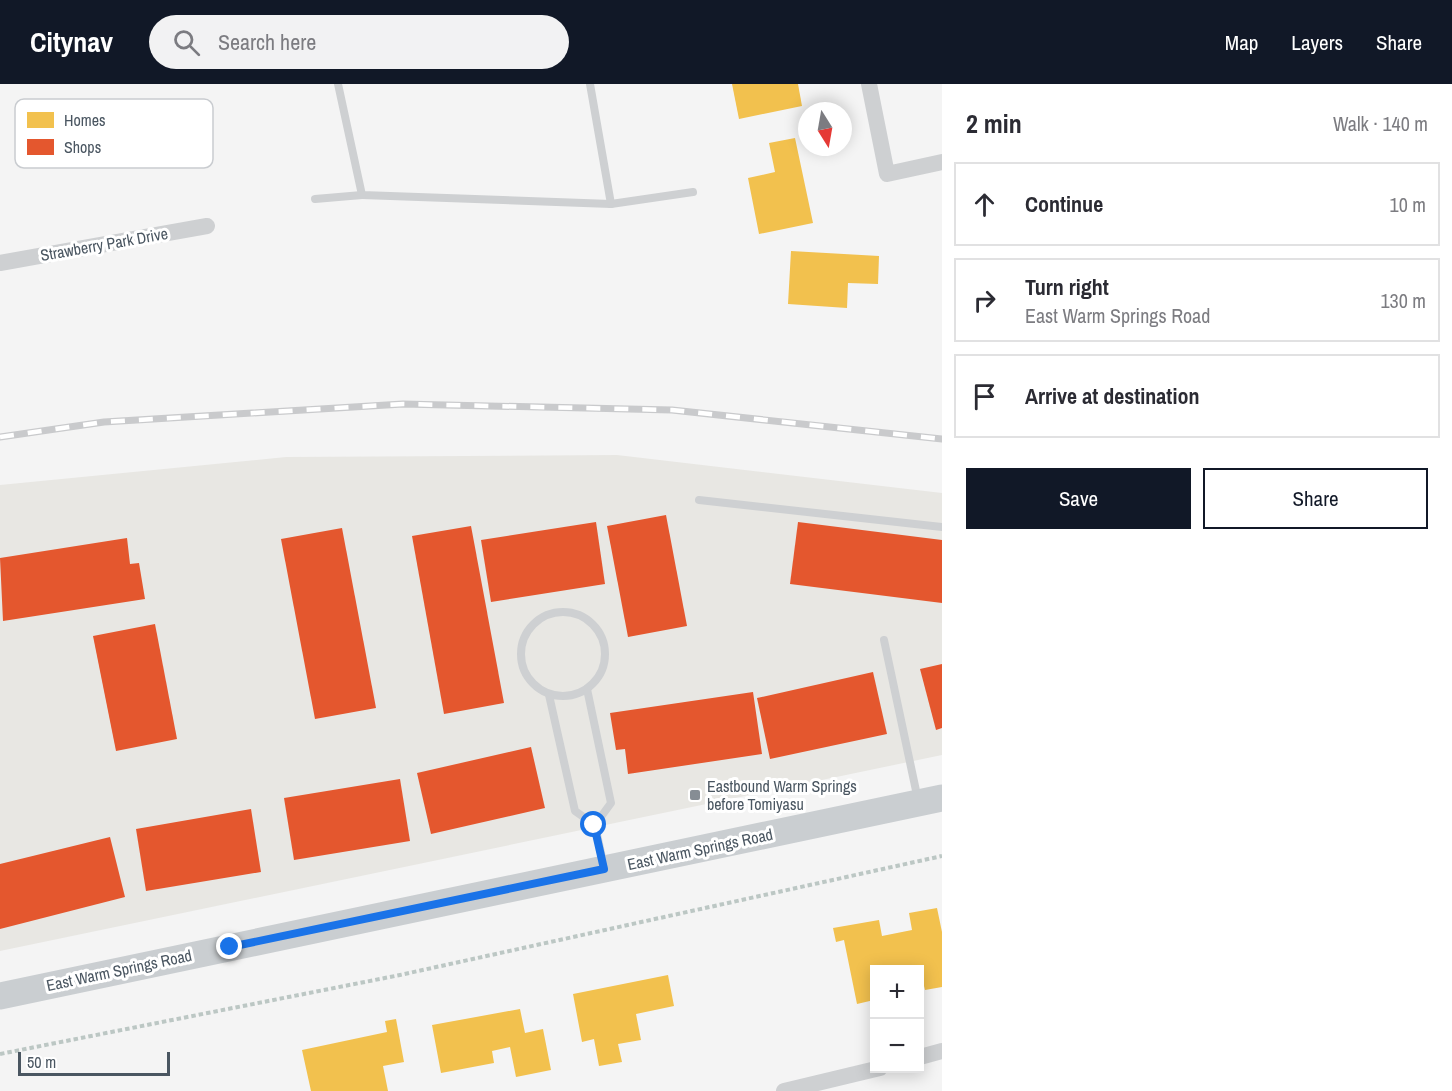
<!DOCTYPE html>
<meta charset="utf-8">
<style>
body{margin:0;font-family:"Archivo Narrow",sans-serif;background:#f2f2f3;color:#2b2b33}
.controls{position:absolute;right:18px;bottom:18px;display:grid;overflow:hidden;border-radius:0px;box-shadow:0 3px 15px #0003}
.controls button{width:54px;height:54px;display:grid;place-items:center;padding:0;border:0;border-bottom:2px solid #e1e1e2;background:#fff;color:#2b2b33;font:30px sans-serif}
.compass{position:absolute;left:798px;top:18px;width:54px;height:54px;border-radius:50%;background:#fff;box-shadow:0 3px 15px #0003;rotate:169deg}
.scale{position:absolute;left:18px;bottom:15px;width:152px;box-sizing:border-box;padding-left:6px;border:3px solid #4a5661;border-top:0;font-size:16px;line-height:21px;white-space:nowrap;color:#4a5661;-webkit-text-stroke:4px #fff;paint-order:stroke}
.stop{position:absolute;width:18px;height:18px;margin:-14px;border:4px solid #1a73e8;border-radius:50%;background:#fff}
.stop.end{background:#1a73e8;border-color:#fff;box-shadow:0 2px 6px #0008}
.list{margin:0;padding:0;list-style:none}
h2{display:flex;justify-content:space-between;align-items:center;height:78px;margin:0;padding:0 24px;font-size:26px}
h2 small{font-size:20px;font-weight:400;color:#7c7c81}
.list li{display:grid;grid-template-columns:39px 1fr auto;gap:18px;align-items:center;box-sizing:border-box;height:84px;margin:0 12px 12px;padding:0 12px;border:2px solid #e1e1e2;border-radius:0px}
.list b{display:block;font-size:22px;white-space:nowrap}
.list p{margin:0;font-size:20px;white-space:nowrap;color:#7c7c81}
.list em{font-size:20px;font-style:normal;color:#7c7c81}
.actions{display:flex;gap:12px;padding:18px 24px}
.actions a{flex:1;padding:14px 0;border:2px solid #111827;border-radius:0px;text-align:center;font-size:21px;color:#111827}
.actions .main{background:#111827;color:#fff}
.icon{flex:none;width:33px;height:33px;fill:none;stroke:currentColor;stroke-width:2;stroke-linecap:round;stroke-linejoin:round}
.map{position:relative;flex:none;width:942px;height:1007px;overflow:hidden}
header{display:flex;align-items:center;gap:36px;box-sizing:border-box;height:84px;padding:0 30px;background:#111827;color:#fff}
header strong{font-size:28px}
nav{display:flex;gap:33px;margin-inline-start:auto;font-size:21px}
.search{width:420px;height:54px;background:#f2f2f3;display:flex;align-items:center;gap:15px;box-sizing:border-box;padding:0 21px;border-radius:33px;color:#7c7c81;font-size:22px}
main{display:flex}
aside{flex:1;background:#fff}
.map>svg:first-child{display:block}
</style>
<header>
<strong>Citynav</strong>
<div class="search"><svg class="icon" aria-label="search" viewBox="0 0 24 24"><circle cx="10" cy="10" r="6"/><path d="M15 15l6 6"/></svg>Search here</div>
<nav><a>Map</a><a>Layers</a><a>Share</a></nav>
</header>
<main>
<div class="map">
<svg width="942" height="1007" viewBox="0 0 942 1007">
<rect width="100%" height="100%" fill="#f4f4f4"/>
<polygon fill="#e8e7e3" points="617,371 942,409 942,671 0,867 0,401 286,373"/>
<g fill="#f2c14e">
<polygon points="732,0 798,0 802,22 739,35"/>
<polygon points="795,54 813,139 759,150 748,94 775,88 769,59"/>
<polygon points="791,167 879,172 878,200 848,199 847,224 788,220"/>
<polygon points="937,824 942,848 942,903 925,906 923,898 920,898 920,886 874,886 874,916 857,920 844,856 836,858 833,844 879,836 882,852 912,846 909,829"/>
<polygon points="668,891 674,922 636,930 641,956 618,960 622,978 599,982 594,955 582,958 573,910"/>
<polygon points="520,925 525,949 543,945 551,986 516,993 510,963 492,967 494,979 441,989 432,941"/>
<polygon points="396,935 404,978 383,982 388,1007 311,1007 302,966 387,948 385,937"/>
</g>
<g fill="#e4572e">
<polygon points="666,431 687,542 628,553 607,442"/>
<polygon points="596,438 605,500 491,518 481,456"/>
<polygon points="798,438 942,456 942,519 790,500"/>
<polygon points="471,442 504,619 444,630 412,452"/>
<polygon points="342,444 376,624 315,635 281,455"/>
<polygon points="127,454 130,480 139,479 145,515 3,537 0,474"/>
<polygon points="155,540 177,655 116,667 93,552"/>
<polygon points="942,580 942,644 936,646 920,585"/>
<polygon points="873,588 887,650 770,675 757,614"/>
<polygon points="753,608 762,670 628,690 625,665 616,666 610,629"/>
<polygon points="531,663 545,724 431,750 417,689"/>
<polygon points="400,695 410,757 294,776 284,714"/>
<polygon points="251,725 261,788 146,807 136,745"/>
<polygon points="110,753 125,813 0,845 0,780"/>
</g>
<g fill="none" stroke-linecap="round" stroke-linejoin="round">
<polyline stroke="#bcc7c4" stroke-width="4" stroke-dasharray="4.5 3" stroke-linecap="butt" points="0,970 400,891 942,772"/>
<g stroke="#ced0d2" stroke-width="8">
<polyline points="338,0 362,111 611,120 693,108"/>
<polyline points="590,0 611,120"/>
<polyline points="315,115 362,111"/>
<polyline points="699,416 942,443"/>
<circle cx="563" cy="570" r="42"/>
<polyline points="884,556 918,716"/>
<polyline points="587,605 611,719 595,741"/>
<polyline points="549,611 575,727 595,741 604,783"/>
</g>
<g stroke="#ced0d2" stroke-width="16">
<polyline points="869,0 887,90 942,78"/>
<polyline points="0,179 207,142"/>
<polyline points="920,973 942,967"/>
<polyline points="784,1007 880,984"/>
</g>
<polyline stroke="#caced1" stroke-width="27" points="0,912 942,714"/>
<defs>
<polyline id="rail" points="0,353 104,338 403,320 672,326 942,355"/>
</defs>
<use href="#rail" stroke="#c9cacc" stroke-width="7"/>
<use href="#rail" stroke="#fff" stroke-width="4.5" stroke-dasharray="14" stroke-linecap="butt"/>
</g>
<g fill="none" stroke-linecap="round" stroke-linejoin="round">
<polyline stroke="#1a73e8" stroke-width="8" points="230,863 604,785 594,741"/>
</g>
<rect fill="#868d94" stroke="#fff" stroke-width="2" x="689" y="705" width="12" height="12" rx="3"/>
<g text-anchor="middle" dominant-baseline="central" stroke-width="6" stroke-linejoin="round" paint-order="stroke">
<g font-size="16" fill="#4a5661" stroke="#fff">
<text transform="translate(104 160) rotate(-10)">Strawberry Park Drive</text>
<text transform="translate(700 765) rotate(-12)">East Warm Springs Road</text>
<text transform="translate(119 886) rotate(-12)">East Warm Springs Road</text>
</g>
<g font-size="16" fill="#4a5661" stroke="#fff" text-anchor="start">
<text x="707" y="702">Eastbound Warm Springs<tspan x="707" dy="18">before Tomiyasu</tspan></text>
</g>
</g>
<rect x="15" y="15" width="198" height="69" rx="9" fill="#fff" stroke="#c9ccd0" stroke-width="1.5"/>
<rect x="27" y="28" width="27" height="16" fill="#f2c14e"/>
<rect x="27" y="55" width="27" height="16" fill="#e4572e"/>
<g font-size="16" fill="#4a5661">
<text x="64" y="42">Homes</text>
<text x="64" y="69">Shops</text>
</g>
</svg>
<div class="controls">
<button>+</button>
<button>−</button>
</div>
<svg class="compass" viewBox="-18 -18 36 36"><path d="M0-13l5 13h-10z" fill="#e53935"/><path d="M0 13l5-13h-10z" fill="#7c7c81"/></svg>
<div class="scale">50 m</div>
<div class="stop" style="left:594px;top:741px"></div>
<div class="stop end" style="left:230px;top:863px"></div>
</div>
<aside>
<h2>2 min<small>Walk · 140 m</small></h2>
<ul class="list">
<li><svg class="icon" aria-label="ahead" viewBox="0 0 24 24"><path d="M12 20V5M6 11l6-6 6 6"/></svg><div><b>Continue</b></div><em>10 m</em></li>
<li><svg class="icon" aria-label="right" viewBox="0 0 24 24"><path d="M7 20v-9h11M14 6l5 5-5 5"/></svg><div><b>Turn right</b><p>East Warm Springs Road</p></div><em>130 m</em></li>
<li><svg class="icon" aria-label="arrive" viewBox="0 0 24 24"><path d="M6 21V4h12l-3 4 3 4H6"/></svg><div><b>Arrive at destination</b></div></li>
</ul>
<div class="actions"><a class="main">Save</a><a>Share</a></div>
</aside>
</main>
